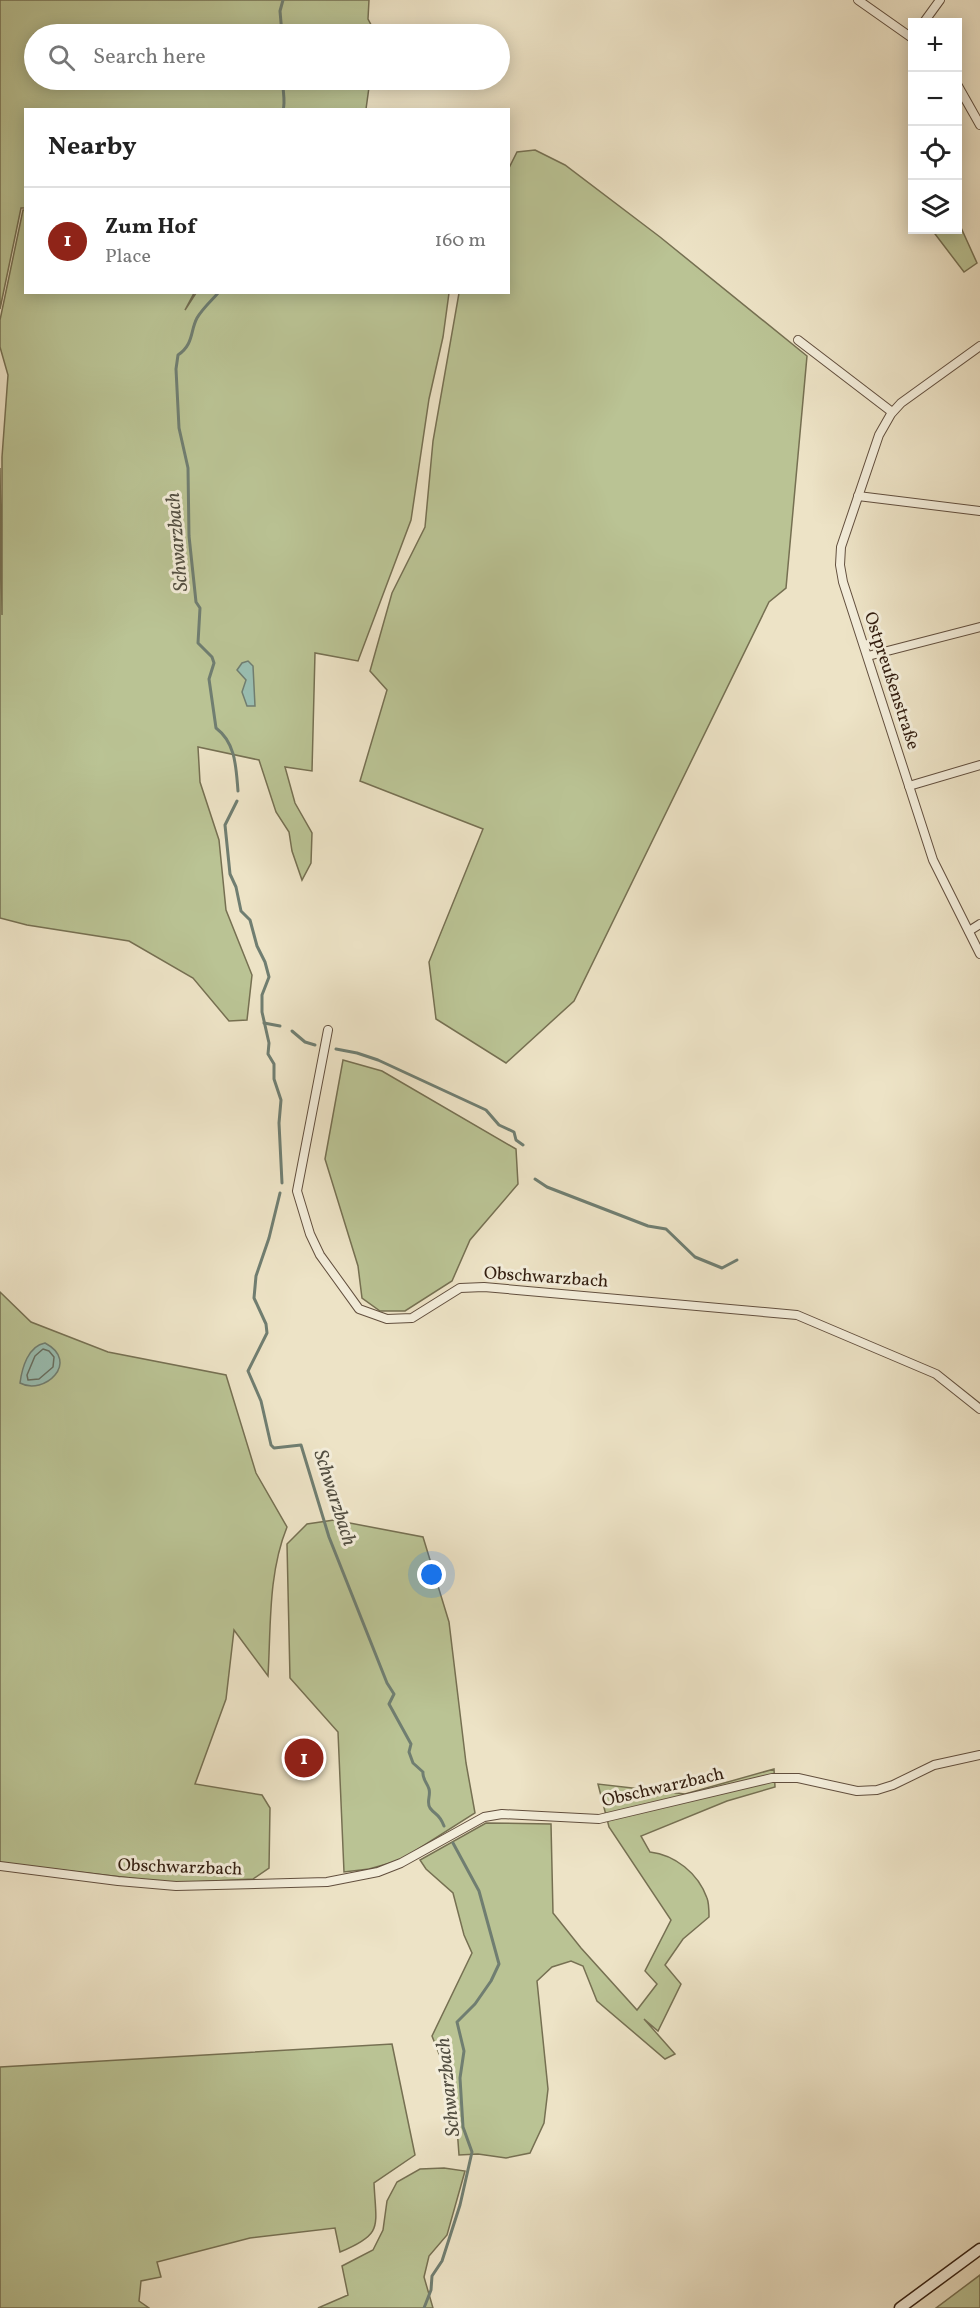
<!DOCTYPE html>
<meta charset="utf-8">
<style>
body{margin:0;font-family:Vollkorn,serif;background:#f6f6f6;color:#222}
.controls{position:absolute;right:18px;top:18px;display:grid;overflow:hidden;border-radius:0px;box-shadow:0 3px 15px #0003}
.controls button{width:54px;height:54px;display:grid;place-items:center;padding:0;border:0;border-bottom:2px solid #e0e0e0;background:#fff;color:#222;font:30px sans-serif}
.you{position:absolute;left:432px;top:1575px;width:21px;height:21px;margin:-15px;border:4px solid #fff;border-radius:50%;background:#1a73e8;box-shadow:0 0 0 9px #1a73e833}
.badge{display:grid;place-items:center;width:39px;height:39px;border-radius:50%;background:#8f2418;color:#fff;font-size:20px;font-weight:700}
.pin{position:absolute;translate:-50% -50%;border:3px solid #fff;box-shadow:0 2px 6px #0006}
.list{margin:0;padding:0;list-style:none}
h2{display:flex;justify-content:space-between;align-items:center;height:78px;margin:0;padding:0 24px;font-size:26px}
h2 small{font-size:20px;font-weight:400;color:#767676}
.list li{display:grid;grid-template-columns:39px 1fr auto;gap:18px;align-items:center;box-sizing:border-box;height:108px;padding:0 24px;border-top:2px solid #e0e0e0}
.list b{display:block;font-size:22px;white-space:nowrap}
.list p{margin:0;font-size:20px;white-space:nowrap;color:#767676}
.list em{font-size:20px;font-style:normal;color:#767676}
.icon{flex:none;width:33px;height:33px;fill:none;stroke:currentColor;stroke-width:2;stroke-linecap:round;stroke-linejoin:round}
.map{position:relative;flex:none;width:980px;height:2308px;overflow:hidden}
.search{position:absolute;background:#fff;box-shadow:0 3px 15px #0003;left:24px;top:24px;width:486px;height:66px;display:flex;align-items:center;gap:15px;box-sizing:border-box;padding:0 21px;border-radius:33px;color:#767676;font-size:22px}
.panel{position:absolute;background:#fff;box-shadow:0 3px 15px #0003;left:24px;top:108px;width:486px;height:186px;border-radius:0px}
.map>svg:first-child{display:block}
</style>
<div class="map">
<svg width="980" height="2308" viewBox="0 0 980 2308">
<rect width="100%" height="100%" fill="#ede3c6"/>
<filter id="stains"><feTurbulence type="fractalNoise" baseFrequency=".00333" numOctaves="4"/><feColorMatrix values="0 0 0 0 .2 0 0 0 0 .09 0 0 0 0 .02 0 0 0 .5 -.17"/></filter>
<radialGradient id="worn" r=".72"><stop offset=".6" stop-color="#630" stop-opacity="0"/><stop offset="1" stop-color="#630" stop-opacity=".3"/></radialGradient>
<g fill="#bac394" stroke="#767052" stroke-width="1.5">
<polygon points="0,0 369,0 368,19 376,34 34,34 34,80 370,80 366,109 26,110 25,208 21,208 0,309"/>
<polygon points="535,150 565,165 660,237 807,356 786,588 769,602 574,1001 506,1063 436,1019 429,962 483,829 360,781 387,690 370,671 392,593 425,527 433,441 459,293 508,292 509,168 517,152"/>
<polygon points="23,210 26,210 26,292 194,293 185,310 196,293 449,293 443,337 429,399 411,520 358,661 315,653 312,771 285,767 295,803 312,833 311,863 302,880 292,851 289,832 276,812 259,760 198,747 200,782 219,840 226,910 252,975 247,1020 229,1021 193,978 129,941 27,925 0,918 0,468 2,615 2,457 8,375 0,347 0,320"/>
<polygon points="958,221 977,263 964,272 932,230 958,230"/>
<polygon points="343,1060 382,1071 516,1149 518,1184 470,1240 452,1281 405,1311 380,1311 362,1298 358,1266 325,1159"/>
<path d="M0,1292l31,30 77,30 118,23 30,98 31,54c-19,47 -16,99 -19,149l-34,-46 -8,69 -31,85 67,11 8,13 -1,60 -16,11 -79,4 -174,-20z"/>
<polygon points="334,1520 423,1537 449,1622 466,1763 475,1813 401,1860 369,1869 344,1872 338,1732 290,1678 287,1544 307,1524"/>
<path d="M774,1769l1,18 -48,14 -86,35 9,16c25,3 48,21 57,46 2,5 2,13 2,19l-26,22 -18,26 16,19 -23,47 -14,-12 31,35 -10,5 -68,-58 -14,-35 -12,-5 -19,6 -15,14 11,108 -4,34 -14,30 -24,5 -28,-4 -19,1 -3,-41 -7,-35 -17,-43 40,-83 -8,-18 -11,-42 -27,-24 -6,-9 66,-37 65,1 2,89 28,35 56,62 20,-26 -12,-13 26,-51 -62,-93 -11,-43 87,10z"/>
<path d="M392,2044l23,111 -41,28c2,44 10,51 -34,69l-5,-24 -85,10 -93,24 4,15 -20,4 -2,20 10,7h-149v-241z"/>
<polygon points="444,2168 465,2171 447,2235 429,2256 424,2277 433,2308 318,2308 348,2295 342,2266 373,2250 383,2230 387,2201 397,2182 420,2169"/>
<polygon points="980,2275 980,2308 936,2308"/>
</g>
<g fill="#99beb2" stroke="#707e71" stroke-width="1.5">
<polygon points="248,661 253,666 255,706 247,706 242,692 246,680 237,670 242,663"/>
<path d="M45,1343c36,19 -1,53 -25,40 2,-15 8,-37 25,-40z"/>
</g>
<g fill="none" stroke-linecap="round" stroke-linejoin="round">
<polygon stroke="#666e61" stroke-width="1.5" points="43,1349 49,1351 54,1357 53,1367 39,1379 28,1380 27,1375 35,1356"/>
<g stroke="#707e71" stroke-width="3">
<polyline points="282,34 280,11 283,0"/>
<path d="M283,110c3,-9 -1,-21 0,-30"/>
<path d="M219,292c-7,8 -17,17 -22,26 -7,13 -3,26 -19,37l-2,14 3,59 9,40 1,68 7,66 4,6 -2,35 14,14 2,6 -5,16 7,49c20,15 20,40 22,63"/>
<polyline points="237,801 225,825 230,874 236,887 241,911 250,920 257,946 265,962 269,977 262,995 262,1012 269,1043 268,1054 274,1064 274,1079 281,1100 279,1123 282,1183"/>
<polyline points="264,1023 280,1026"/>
<polyline points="292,1031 305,1042 315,1045"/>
<polyline points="336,1049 357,1053 378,1060 486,1110 499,1125 514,1132 516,1140 523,1145"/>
<polyline points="535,1179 547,1187 648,1226 666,1229 695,1257 722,1268 737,1260"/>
<path d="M280,1193l-11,45 -13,38 -2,22 12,26 1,9 -19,38 13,30 10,44 3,3 27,-3 28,92 58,146 7,11 -5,10 22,40 -2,8 4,11 10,9c-1,7 4,10 6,17 2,7 -3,13 1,19 6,8 9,5 14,18"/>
<polyline points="424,2308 431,2290 432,2276 442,2261 460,2205 472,2152 463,2127 460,2078 464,2051 457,2022 475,2004 491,1981 499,1964 479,1891 453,1843"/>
</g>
<defs>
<g id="minor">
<polyline points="858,0 912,38"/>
<polyline points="924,22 940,0"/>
<polyline points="958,86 980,125"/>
<polyline points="798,340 892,412"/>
<polyline points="980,346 901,403 891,414 879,435 841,547 840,565 843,582 933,860 980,954"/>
<polyline points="858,496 980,511"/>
<polyline points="868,656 980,627"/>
<polyline points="909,786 980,765"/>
<polyline points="969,931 980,924"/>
<polyline points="328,1030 297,1191 310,1234 320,1255 359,1309 387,1319 412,1318 460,1288 484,1287 797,1315 936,1374 980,1409"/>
<polyline points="0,1866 118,1881 176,1886 327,1882 378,1872 401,1863 484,1817 502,1814 599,1819 772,1778 798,1778 857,1791 877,1790 893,1785 934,1765 980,1755"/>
</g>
<polyline id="secondary" points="900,2308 980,2249"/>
</defs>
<use href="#minor" stroke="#624f3e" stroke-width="10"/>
<use href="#secondary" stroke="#331e10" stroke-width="13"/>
<use href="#minor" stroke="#f3edda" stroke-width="8"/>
<use href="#secondary" stroke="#f3edda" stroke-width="10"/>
</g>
<g text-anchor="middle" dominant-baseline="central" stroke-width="6" stroke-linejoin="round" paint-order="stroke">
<g font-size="18" fill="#331e10" stroke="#f3edda">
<text transform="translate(891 681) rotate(72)">Ostpreußenstraße</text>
<text transform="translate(546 1278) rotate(4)">Obschwarzbach</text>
<text transform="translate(663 1788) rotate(-13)">Obschwarzbach</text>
<text transform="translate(180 1868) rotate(2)">Obschwarzbach</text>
</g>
<g font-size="20" font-style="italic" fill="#524e41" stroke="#f3edda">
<text transform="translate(178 542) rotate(-95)">Schwarzbach</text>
<text transform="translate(334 1498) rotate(72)">Schwarzbach</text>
<text transform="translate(449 2087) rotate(-96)">Schwarzbach</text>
</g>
</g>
<rect width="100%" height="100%" filter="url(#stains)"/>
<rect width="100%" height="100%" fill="url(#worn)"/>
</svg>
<div class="controls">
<button>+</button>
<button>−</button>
<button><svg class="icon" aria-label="locate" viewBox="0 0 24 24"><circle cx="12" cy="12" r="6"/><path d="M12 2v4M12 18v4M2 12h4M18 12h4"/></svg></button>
<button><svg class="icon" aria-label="layers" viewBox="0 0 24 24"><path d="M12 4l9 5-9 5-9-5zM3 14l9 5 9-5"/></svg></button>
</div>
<div class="you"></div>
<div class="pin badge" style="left:304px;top:1758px">1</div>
<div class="search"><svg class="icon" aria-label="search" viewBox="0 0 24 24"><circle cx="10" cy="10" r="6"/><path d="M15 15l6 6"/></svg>Search here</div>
<section class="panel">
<h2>Nearby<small></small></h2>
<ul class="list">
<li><span class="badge">1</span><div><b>Zum Hof</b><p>Place</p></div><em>160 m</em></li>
</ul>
</section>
</div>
